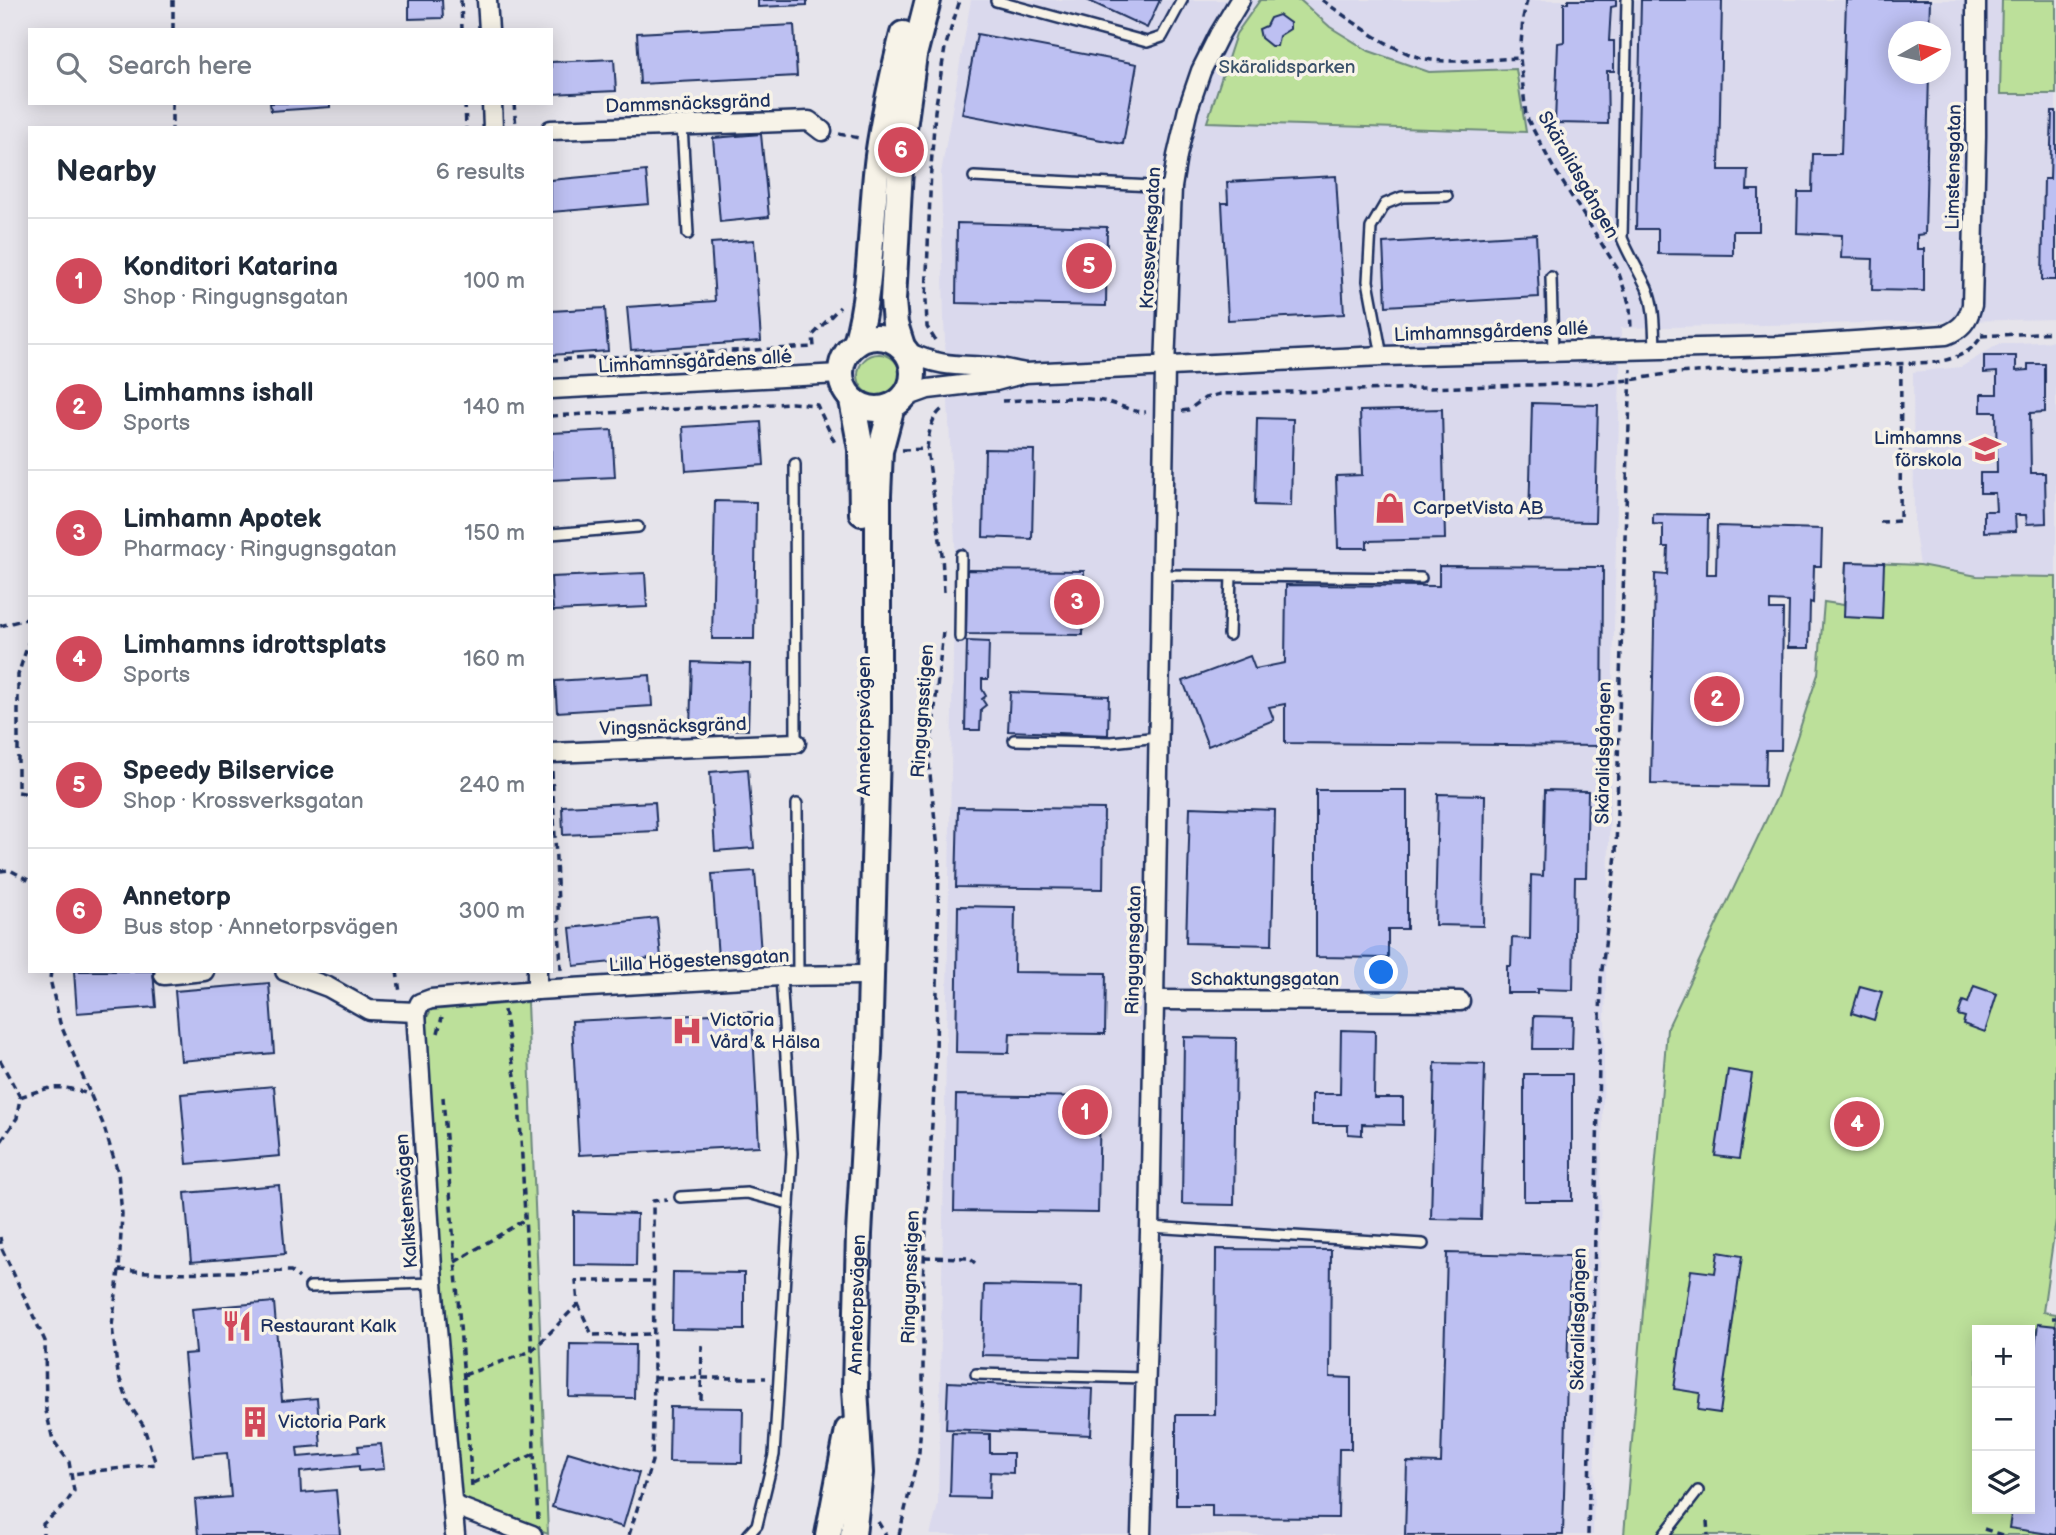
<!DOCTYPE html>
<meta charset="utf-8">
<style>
body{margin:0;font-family:"Balsamiq Sans",sans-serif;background:#f2f2f3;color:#1f2937}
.controls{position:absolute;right:21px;bottom:21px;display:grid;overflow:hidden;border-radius:0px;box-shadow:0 4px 18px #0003}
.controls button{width:63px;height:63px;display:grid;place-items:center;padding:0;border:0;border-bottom:2px solid #e0e1e3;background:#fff;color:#1f2937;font:35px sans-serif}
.compass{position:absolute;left:1888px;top:21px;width:63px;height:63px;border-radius:50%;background:#fff;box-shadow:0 4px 18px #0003;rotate:82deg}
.you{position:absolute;left:1382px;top:973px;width:24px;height:24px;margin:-18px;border:5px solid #fff;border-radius:50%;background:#1a73e8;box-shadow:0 0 0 10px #1a73e833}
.badge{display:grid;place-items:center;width:46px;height:46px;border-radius:50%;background:#d1495b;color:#fff;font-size:23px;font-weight:700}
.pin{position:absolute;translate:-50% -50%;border:4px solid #fff;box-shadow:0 2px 7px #0006}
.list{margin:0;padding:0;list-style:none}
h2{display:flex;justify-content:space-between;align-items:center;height:91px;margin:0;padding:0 28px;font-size:30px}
h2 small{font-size:23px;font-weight:400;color:#747a83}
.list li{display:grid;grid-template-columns:46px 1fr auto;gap:21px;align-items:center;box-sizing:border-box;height:126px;padding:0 28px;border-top:2px solid #e0e1e3}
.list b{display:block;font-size:26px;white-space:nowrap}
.list p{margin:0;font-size:23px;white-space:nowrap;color:#747a83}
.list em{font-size:23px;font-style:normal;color:#747a83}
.icon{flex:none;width:38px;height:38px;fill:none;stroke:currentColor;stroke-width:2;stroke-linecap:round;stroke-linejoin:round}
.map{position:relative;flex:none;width:2056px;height:1535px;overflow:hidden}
.search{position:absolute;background:#fff;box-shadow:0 4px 18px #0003;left:28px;top:28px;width:525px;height:77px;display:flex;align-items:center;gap:18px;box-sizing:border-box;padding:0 24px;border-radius:0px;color:#747a83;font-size:26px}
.panel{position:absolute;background:#fff;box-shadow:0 4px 18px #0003;left:28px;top:126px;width:525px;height:847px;border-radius:0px}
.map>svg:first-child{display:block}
</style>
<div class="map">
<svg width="2056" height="1535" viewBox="0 0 2056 1535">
<rect width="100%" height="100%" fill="#e6e4eb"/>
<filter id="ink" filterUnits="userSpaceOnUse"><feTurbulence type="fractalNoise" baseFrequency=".0143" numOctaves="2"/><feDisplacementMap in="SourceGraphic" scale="14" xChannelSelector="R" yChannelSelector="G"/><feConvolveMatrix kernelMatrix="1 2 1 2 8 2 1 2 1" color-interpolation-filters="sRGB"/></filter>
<g filter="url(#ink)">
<g fill="#dad9ed" fill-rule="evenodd">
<path d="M971,0h1085v319l-435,9 -28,1207h-663l8,-30 17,-962 -11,-222 -3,-148zM1898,32h42v42h-42z"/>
<polygon points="2056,341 2056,577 1977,576 1920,565 1914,526 1913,372 1961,367 1999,344"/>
</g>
<g fill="#bce09a" stroke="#6c887c" stroke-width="2" fill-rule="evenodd">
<polygon points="1260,0 1300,0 1330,27 1369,51 1429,72 1516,69 1526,132 1207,122 1236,34"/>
<polygon points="2002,0 2056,0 2056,94 2000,94"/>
<circle cx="879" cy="375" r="21"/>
<path d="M1846,562l74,3 57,11 79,1v643l-13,92 13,2v221h-432l43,-506 110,-232 41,-123 6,-72 20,3zM1977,1330h53v179h-53z"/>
<polygon points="527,1002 548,1534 461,1500 441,1284 426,1019 431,1010"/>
</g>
<g fill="#bdc0f2" stroke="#1b2f5e" stroke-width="2">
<polygon points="409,0 442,0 443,18 409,19"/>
<polygon points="758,0 807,0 807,5 758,7"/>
<polygon points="1087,0 1160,0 1147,28"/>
<polygon points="1568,0 1616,0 1616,6 1611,7 1609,41 1614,41 1614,71 1607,71 1608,124 1555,123 1558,43 1564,42 1564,3 1568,3"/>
<polygon points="1641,0 1722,0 1719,170 1748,170 1747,190 1759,190 1759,231 1733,231 1733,255 1658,254 1658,229 1636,229"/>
<polygon points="1846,0 1930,0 1929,32 1898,32 1898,74 1929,74 1925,234 1917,235 1917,249 1924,249 1924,291 1872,290 1873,259 1841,258 1842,235 1797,233 1798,192 1812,192 1813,154 1841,154"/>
<polygon points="1279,15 1290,23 1290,29 1279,36 1277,46 1271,46 1261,38 1259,29 1266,26 1270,18"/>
<polygon points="794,25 797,76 640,84 637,33"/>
<polygon points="977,34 1137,64 1123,144 962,114"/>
<polygon points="614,59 616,91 551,94 551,62"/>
<polygon points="270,103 330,103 330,107 271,111"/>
<polygon points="2052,111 2056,111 2056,280 2042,280 2044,179 2050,179"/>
<polygon points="761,134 769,217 720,222 713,138"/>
<polygon points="646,171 649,204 551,212 551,180"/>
<polygon points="1336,176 1344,314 1228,320 1222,203 1228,203 1227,182"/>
<polygon points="957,223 1107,227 1106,306 956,303"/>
<polygon points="1536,234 1539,297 1386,306 1383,243"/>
<polygon points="754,240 761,341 631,350 627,307 715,301 711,243"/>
<polygon points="605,308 608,351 551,355 551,311"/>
<polygon points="1984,356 2016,356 2016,371 2028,370 2028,364 2045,364 2045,412 2030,413 2031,473 2045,473 2046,523 2027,524 2026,515 2015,515 2016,531 1984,532 1984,511 1996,511 1995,493 1980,493 1980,473 1997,473 1996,412 1981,412 1981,394 1997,394 1997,372 1984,373"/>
<polygon points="1532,403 1598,405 1595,522 1529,521"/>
<polygon points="1442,409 1445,539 1367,541 1367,548 1338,548 1336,476 1362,475 1360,411"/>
<polygon points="1257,418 1293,419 1291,506 1255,505"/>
<polygon points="761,422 764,465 686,471 683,427"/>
<polygon points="612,430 615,477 551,480 551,433"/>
<polygon points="985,449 1034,450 1032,539 983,537"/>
<polygon points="715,501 756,502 754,639 712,639"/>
<polygon points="1653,514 1708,515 1707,574 1716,574 1717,526 1822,529 1821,566 1814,566 1813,603 1810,602 1809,648 1788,648 1789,602 1770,601 1770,610 1783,610 1781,750 1766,750 1765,786 1651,784 1655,574 1667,575 1668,547 1663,547 1663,525 1653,524"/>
<polygon points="1846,562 1884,563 1882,619 1844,617"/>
<polygon points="1439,566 1603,567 1602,746 1285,743 1285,704 1269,707 1274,720 1208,746 1183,681 1250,656 1255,669 1285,663 1286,585 1439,586"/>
<polygon points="967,570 1084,571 1083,635 966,634"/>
<polygon points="645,573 647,607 553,611 551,577"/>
<polygon points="967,641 989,642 988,679 982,679 982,689 986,696 982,699 986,705 981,709 980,730 965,730"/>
<polygon points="692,662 750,664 748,730 690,728"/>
<polygon points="650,675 652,706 557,712 555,681"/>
<polygon points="1010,692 1109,696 1108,735 1008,731"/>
<polygon points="748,769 754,848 715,851 710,772"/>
<polygon points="1316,790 1407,790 1407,929 1388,929 1388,958 1316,957"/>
<polygon points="1545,790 1588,791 1586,877 1575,877 1573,990 1537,989 1537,993 1507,993 1507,966 1511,966 1512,938 1530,939 1531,875 1543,876"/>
<polygon points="1438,794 1485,795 1483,926 1435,925"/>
<polygon points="655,802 657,831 563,835 562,806"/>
<polygon points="958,807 1104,809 1103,889 956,887"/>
<polygon points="1190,807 1275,810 1272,945 1186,943"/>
<polygon points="755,871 761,954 718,958 712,874"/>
<polygon points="958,906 1015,907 1014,972 1106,973 1105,1034 1010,1033 1009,1053 956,1052"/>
<polygon points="657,918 661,957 574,966 570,928"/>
<polygon points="74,971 153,971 156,1007 77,1013"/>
<polygon points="269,983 274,1053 181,1061 175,991"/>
<polygon points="1860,986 1882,992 1874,1020 1852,1013"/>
<polygon points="1974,986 1997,994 1985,1032 1963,1024 1965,1017 1958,1015 1963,1001 1968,1003"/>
<polygon points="752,1012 759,1146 579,1155 572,1021"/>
<polygon points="1534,1016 1573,1017 1572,1049 1533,1049"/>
<polygon points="1341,1030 1375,1031 1374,1098 1403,1098 1403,1125 1362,1124 1362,1135 1348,1134 1348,1125 1312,1125 1312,1094 1340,1094"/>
<polygon points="1184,1037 1236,1038 1234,1205 1182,1204"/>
<polygon points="1435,1063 1485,1064 1481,1220 1431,1219"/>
<polygon points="1728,1070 1752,1074 1739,1159 1715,1156"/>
<rect x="1524" y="1074" width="48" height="127"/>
<polygon points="274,1086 280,1156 187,1164 181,1094"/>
<polygon points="956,1095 1100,1097 1098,1213 954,1211"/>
<polygon points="279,1185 285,1254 191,1262 185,1193"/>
<polygon points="574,1212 637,1214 636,1266 574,1265"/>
<polygon points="1216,1249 1331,1250 1330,1377 1351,1378 1351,1449 1339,1449 1338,1518 1212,1517 1212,1505 1176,1505 1176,1415 1215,1415"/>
<polygon points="1718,1252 1742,1256 1720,1413 1698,1410 1700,1393 1674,1389 1691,1270 1715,1273"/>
<polygon points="1447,1253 1570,1256 1563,1535 1405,1535 1407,1462 1441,1463"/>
<polygon points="673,1272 744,1273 744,1330 672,1329"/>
<polygon points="984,1285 1082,1287 1080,1357 982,1355"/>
<polygon points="274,1302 282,1401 317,1398 321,1446 297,1448 298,1457 359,1452 358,1446 381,1444 384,1469 359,1471 359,1466 300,1472 301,1493 336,1490 340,1535 198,1535 195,1500 231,1497 227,1453 193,1456 184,1354 196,1353 192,1309"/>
<polygon points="2038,1324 2056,1326 2056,1535 2009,1528 2012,1509 2030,1509 2030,1383"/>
<polygon points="570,1344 635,1345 634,1398 569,1397"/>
<polygon points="948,1382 1093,1389 1091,1435 946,1429"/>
<polygon points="670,1407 743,1408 742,1463 669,1462"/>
<polygon points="952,1433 990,1434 990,1453 1013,1453 1013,1473 990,1472 989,1498 950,1497"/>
<polygon points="568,1452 639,1473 623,1527 552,1507"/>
</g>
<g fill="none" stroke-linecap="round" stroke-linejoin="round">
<defs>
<g id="service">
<path d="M1627,0l-5,238c7,17 17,33 25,50 8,19 7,41 8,61"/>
<polyline points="996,1 1147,42 1162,37 1182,0"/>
<polyline points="682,125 688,234"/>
<polyline points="974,177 1172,187"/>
<polyline points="1551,277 1553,352"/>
<polyline points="1382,356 1368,281 1371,228 1385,204 1402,197 1447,196"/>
<polyline points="795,464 796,743"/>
<polyline points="551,534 638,527"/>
<polyline points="1163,575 1421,578"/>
<polyline points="1229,635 1231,576"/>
<polyline points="960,637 961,555"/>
<polyline points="1014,740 1111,742 1159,737"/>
<polyline points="797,804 798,976"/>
<polyline points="680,1197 747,1193 789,1204"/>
<polyline points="1150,1227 1423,1244"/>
<polyline points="310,1287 433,1283"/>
<polyline points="976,1374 1146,1378"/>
<polyline points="748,1535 757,1525 774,1455 779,1378 792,1153 781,976"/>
<polyline points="1664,1535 1698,1491"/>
</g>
<g id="minor">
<polyline points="487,0 489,30"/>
<polyline points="492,103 493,128"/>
<polyline points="551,130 809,121 822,131"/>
<path d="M905,351c35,16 50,14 87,16 11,1 22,4 33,6l357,-17 397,-10 167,-11c15,-6 22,-14 26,-30l4,-169v-136"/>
<polyline points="551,389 840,374"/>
<polyline points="903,398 928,389 996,381 1022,374"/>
<polyline points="551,753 796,743"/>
<polyline points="285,971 328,987 369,1010 416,1012"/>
<polyline points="164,975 204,971"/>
<polyline points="537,990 781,976 863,975"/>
<polyline points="1154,1000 1460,1001"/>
<polyline points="453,1505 532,1535"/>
<polyline points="455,1535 433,1283 416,1012 420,1003 431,999 537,990 537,971"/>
<polyline points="1141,1535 1150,1232 1165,367 1172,187 1177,156 1188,109 1201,71 1219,35 1240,0"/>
</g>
<g id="secondary">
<circle cx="877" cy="373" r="36"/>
<path d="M856,344c17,-61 14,-126 22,-188 6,-41 15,-82 25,-122"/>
<polyline points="902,346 895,324 893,300 901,150 914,55 928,0"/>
<polyline points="852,400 861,449 862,513"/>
<polyline points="828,1535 848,1430"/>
<path id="s1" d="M853,1535l7,-62 -5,-85 4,-154 10,-182 9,-339v-218l2,-44 12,-45"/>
</g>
</defs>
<use href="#service" stroke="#1b2f5e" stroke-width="14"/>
<use href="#minor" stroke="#1b2f5e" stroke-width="23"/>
<use href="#secondary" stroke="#1b2f5e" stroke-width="30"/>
<g stroke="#1b2f5e" stroke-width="3.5" stroke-dasharray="7 5" stroke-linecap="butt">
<polyline points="461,0 462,30"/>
<path d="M1322,0c29,20 75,56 110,60 29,3 59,-1 88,-2"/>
<polyline points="1527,0 1523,18 1520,58 1526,116 1553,167 1617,268 1630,306 1631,330"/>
<polyline points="173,30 173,0"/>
<polyline points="172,103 172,128"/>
<polyline points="465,103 466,128"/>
<polyline points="514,103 516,128"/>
<polyline points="839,134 859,138"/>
<polyline points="1981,336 2056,332"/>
<polyline points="935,340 927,327 926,300 931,168 935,111 945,48 960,0"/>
<polyline points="551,360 814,347 813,335 840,307"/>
<path d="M1002,401c33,-1 69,-6 101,0 13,2 31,12 43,11"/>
<path d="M1182,411l6,-1 17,-12 15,-4 377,-11 34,-3 41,-7 265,-11c20,-4 37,-10 46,-29"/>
<polyline points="551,416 792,403 817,405 835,443"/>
<polyline points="902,450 927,449"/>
<polyline points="1880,522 1900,521 1901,363"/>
<path d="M944,592l-2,-38 -15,-105c2,-16 3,-32 18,-42"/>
<polyline points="0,626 30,618"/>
<polyline points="30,638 18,675 18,792 30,794"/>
<polyline points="552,771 561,970"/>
<polyline points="0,871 10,870 30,881"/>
<polyline points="51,971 50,979 60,1023 103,1124 118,1172 122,1214 119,1270 112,1326 118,1374 129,1404 143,1425 156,1464 71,1474"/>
<polyline points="397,971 400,993"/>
<polyline points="504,1010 519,1100 532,1351 534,1454 538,1519"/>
<polyline points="438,1033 442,1017"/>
<polyline points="0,1060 20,1097 17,1118 0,1143"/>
<path d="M20,1097c31,-11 40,-13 71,-2"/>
<polyline points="443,1097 472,1487"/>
<polyline points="0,1237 2,1249 45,1341 46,1411 53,1440 69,1462 74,1491 65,1505 43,1524 43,1535"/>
<polyline points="924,1257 969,1258 975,1263"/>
<polyline points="455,1262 524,1220"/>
<polyline points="119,1270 163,1273 291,1271 299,1278"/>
<polyline points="578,1304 592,1335 654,1334"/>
<polyline points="2052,1318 2056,1318"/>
<polyline points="464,1375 532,1351 578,1304 576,1281 654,1281"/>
<polyline points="654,1378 766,1378"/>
<polyline points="701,1400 702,1342"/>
<polyline points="473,1483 534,1454"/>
<polyline points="1707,1521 1708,1535"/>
<polyline points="878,1522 886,1535"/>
<polyline points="1984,1529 2002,1535"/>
<polyline points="629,1535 652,1461 654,1378 653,1201 667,1199"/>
<polyline points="899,1535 919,1452 923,1394 923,1280 936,1054 939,858 929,765 943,631"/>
<polyline points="1588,1535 1601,978 1616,855 1620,678 1631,369"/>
</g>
<use href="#service" stroke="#f7f3e8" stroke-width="9"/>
<use href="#minor" stroke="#f7f3e8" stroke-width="18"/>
<use href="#secondary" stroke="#f7f3e8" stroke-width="24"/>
</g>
</g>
<defs>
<symbol id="school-bare" viewBox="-9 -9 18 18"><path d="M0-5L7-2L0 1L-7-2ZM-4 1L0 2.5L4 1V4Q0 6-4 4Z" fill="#d1495b" stroke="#f7f3e8" stroke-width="2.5" paint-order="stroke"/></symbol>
<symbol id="shop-bare" viewBox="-9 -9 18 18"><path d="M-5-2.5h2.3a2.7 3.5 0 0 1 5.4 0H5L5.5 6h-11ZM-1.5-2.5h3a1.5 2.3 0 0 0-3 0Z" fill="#d1495b" stroke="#f7f3e8" stroke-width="2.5" paint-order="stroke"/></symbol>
<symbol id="hospital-bare" viewBox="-9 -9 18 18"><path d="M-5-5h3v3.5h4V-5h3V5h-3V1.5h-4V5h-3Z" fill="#d1495b" stroke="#f7f3e8" stroke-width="2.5" paint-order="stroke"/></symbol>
<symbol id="restaurant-bare" viewBox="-9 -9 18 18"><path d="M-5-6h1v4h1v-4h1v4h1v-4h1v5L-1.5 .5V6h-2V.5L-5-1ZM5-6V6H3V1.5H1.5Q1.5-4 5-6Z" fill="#d1495b" stroke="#f7f3e8" stroke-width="2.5" paint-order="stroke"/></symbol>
<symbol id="building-bare" viewBox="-9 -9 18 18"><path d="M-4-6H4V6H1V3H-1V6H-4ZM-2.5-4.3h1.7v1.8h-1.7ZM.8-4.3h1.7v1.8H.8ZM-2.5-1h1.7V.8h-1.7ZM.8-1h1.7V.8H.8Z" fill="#d1495b" stroke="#f7f3e8" stroke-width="2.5" paint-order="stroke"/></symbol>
</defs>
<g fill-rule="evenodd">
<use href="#school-bare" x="1963" y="427" width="44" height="44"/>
<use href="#shop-bare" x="1368" y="486" width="44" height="44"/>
<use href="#hospital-bare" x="665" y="1009" width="44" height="44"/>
<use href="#restaurant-bare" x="215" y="1304" width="44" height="44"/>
<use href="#building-bare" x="233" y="1400" width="44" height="44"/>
</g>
<g text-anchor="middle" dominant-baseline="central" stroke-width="7" stroke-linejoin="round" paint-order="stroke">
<g font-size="19" fill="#3b526a" stroke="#f7f3e8">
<text x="1287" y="67">Skäralidsparken</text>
</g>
<g font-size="19" fill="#1b2f5e" stroke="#f7f3e8">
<text transform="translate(688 104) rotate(-2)">Dammsnäcksgränd</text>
<text transform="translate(1954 167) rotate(-89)">Limstensgatan</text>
<text transform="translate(1578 175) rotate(60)">Skäralidsgången</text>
<text transform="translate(1151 238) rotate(-87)">Krossverksgatan</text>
<text transform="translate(1491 332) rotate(-2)">Limhamnsgårdens allé</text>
<text transform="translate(695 362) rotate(-3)">Limhamnsgårdens allé</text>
<text transform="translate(923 711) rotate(-86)">Ringugnsstigen</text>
<text transform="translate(864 726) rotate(-90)">Annetorpsvägen</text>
<text transform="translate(673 727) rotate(-2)">Vingsnäcksgränd</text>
<text transform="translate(1604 753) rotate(-89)">Skäralidsgången</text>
<text transform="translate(1134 950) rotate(-89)">Ringugnsgatan</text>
<text transform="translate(699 961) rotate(-3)">Lilla Högestensgatan</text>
<text x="1265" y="979">Schaktungsgatan</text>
<text transform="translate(407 1201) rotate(-94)">Kalkstensvägen</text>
<text transform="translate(911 1277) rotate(-88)">Ringugnsstigen</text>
<text stroke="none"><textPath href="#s1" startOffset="231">Annetorpsvägen</textPath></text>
<text transform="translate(1579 1319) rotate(-89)">Skäralidsgången</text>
</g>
<g font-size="19" fill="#1b2f5e" stroke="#f7f3e8" text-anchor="start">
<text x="1962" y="438" text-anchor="end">Limhamns<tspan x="1962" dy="22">förskola</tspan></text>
<text x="1413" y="508">CarpetVista AB</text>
<text x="710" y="1020">Victoria<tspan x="710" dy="22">Vård &amp; Hälsa</tspan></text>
<text x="260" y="1326">Restaurant Kalk</text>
<text x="278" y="1422">Victoria Park</text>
</g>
</g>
</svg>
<div class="controls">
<button>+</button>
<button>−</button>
<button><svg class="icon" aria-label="layers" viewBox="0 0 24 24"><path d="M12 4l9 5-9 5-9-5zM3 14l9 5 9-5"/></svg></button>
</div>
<svg class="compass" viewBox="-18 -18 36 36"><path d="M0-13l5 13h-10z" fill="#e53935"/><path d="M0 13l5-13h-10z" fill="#747a83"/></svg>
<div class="you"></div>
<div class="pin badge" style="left:1085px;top:1112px">1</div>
<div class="pin badge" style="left:1717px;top:699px">2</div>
<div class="pin badge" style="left:1077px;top:602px">3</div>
<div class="pin badge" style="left:1857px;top:1124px">4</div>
<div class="pin badge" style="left:1089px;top:266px">5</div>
<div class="pin badge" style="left:901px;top:150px">6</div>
<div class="search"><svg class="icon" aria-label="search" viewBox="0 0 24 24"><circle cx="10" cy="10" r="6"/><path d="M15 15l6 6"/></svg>Search here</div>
<section class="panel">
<h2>Nearby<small>6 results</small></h2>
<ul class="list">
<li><span class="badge">1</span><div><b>Konditori Katarina</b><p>Shop · Ringugnsgatan</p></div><em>100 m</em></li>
<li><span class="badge">2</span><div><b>Limhamns ishall</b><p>Sports</p></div><em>140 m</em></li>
<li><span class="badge">3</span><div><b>Limhamn Apotek</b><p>Pharmacy · Ringugnsgatan</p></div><em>150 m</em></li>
<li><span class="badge">4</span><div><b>Limhamns idrottsplats</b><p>Sports</p></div><em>160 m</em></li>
<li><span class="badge">5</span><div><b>Speedy Bilservice</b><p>Shop · Krossverksgatan</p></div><em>240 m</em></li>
<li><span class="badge">6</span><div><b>Annetorp</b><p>Bus stop · Annetorpsvägen</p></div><em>300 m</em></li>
</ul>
</section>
</div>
